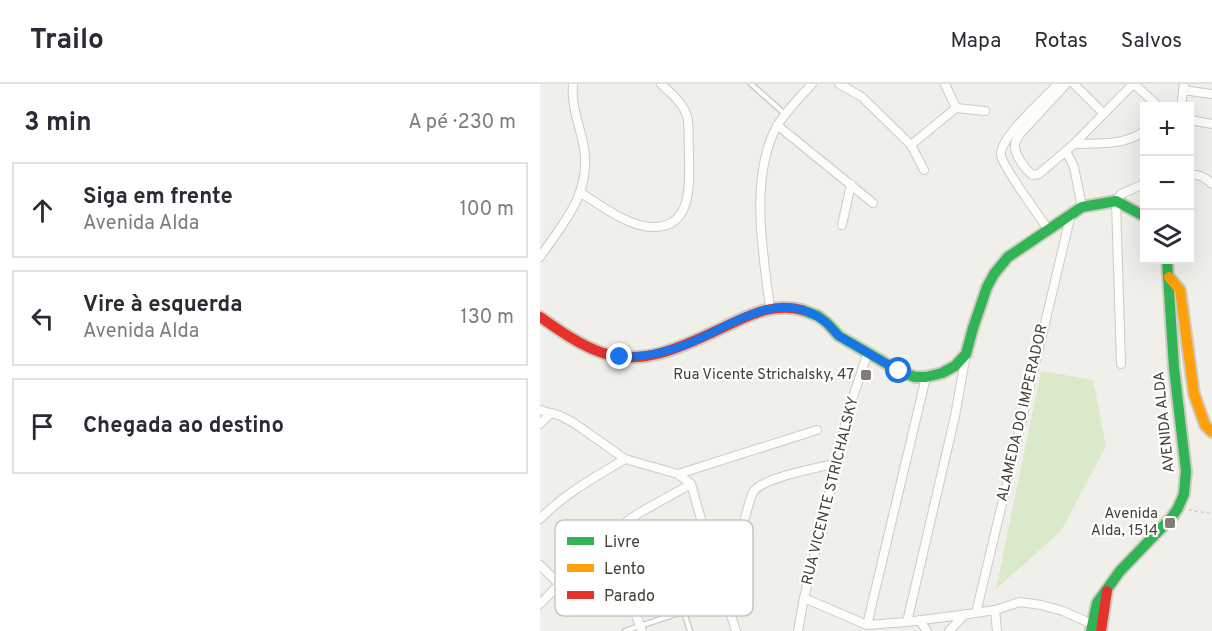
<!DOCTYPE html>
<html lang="pt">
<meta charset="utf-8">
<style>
body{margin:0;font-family:Overpass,sans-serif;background:#f7f7f7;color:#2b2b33}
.controls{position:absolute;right:18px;top:18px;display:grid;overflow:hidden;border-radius:0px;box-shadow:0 6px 24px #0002}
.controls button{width:54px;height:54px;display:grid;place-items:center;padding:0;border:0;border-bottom:2px solid #e1e1e2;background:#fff;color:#2b2b33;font:30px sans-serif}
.stop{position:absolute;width:18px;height:18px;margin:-14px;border:4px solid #1a73e8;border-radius:50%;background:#fff}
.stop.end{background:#1a73e8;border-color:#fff;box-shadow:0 2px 6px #0008}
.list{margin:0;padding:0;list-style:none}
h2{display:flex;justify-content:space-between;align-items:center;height:78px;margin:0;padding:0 24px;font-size:26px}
h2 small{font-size:20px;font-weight:400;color:#7c7c81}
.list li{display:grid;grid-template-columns:39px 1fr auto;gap:18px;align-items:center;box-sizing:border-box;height:96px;margin:0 12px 12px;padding:0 12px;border:2px solid #e1e1e2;border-radius:0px}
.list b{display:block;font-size:22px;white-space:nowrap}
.list p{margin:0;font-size:20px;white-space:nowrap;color:#7c7c81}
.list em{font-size:20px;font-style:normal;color:#7c7c81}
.icon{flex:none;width:33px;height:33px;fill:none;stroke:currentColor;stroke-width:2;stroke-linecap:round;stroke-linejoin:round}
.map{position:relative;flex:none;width:672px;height:547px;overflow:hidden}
header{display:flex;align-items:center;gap:36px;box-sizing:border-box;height:84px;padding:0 30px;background:#fff;border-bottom:2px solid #e1e1e2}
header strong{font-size:28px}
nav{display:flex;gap:33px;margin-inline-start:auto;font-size:21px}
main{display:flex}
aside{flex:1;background:#fff}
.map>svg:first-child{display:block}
</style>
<header>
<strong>Trailo</strong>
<nav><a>Mapa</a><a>Rotas</a><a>Salvos</a></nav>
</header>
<main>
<aside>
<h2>3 min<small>A pé · 230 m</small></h2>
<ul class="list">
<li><svg class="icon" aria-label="ahead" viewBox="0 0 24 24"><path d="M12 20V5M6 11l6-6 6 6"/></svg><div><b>Siga em frente</b><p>Avenida Alda</p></div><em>100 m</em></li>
<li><svg class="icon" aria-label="left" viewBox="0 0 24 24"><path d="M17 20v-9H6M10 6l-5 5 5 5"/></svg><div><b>Vire à esquerda</b><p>Avenida Alda</p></div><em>130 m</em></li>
<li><svg class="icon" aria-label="arrive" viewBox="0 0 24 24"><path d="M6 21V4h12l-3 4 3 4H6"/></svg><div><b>Chegada ao destino</b></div></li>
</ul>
</aside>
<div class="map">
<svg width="672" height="547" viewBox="0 0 672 547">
<rect width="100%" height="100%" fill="#f0efea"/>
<polygon fill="#dbe9cb" points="501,287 553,296 566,362 521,447 456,505"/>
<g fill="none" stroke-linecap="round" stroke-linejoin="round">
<defs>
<g id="lane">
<polyline points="211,0 245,30"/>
<polyline points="85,547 142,528 145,531 150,547"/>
</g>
<g id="street">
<polyline points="299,0 322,13 371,61 384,86"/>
<polyline points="405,0 416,24"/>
<path d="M526,0l-46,50c-2,3 -4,6 -5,10 -1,10 10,26 18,31l6,-1 35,-30 59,-60"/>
<polyline points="534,0 563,29"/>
<polyline points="594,0 618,22"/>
<polyline points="643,6 672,10"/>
<polyline points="641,22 644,0"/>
<polyline points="650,36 672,40"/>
<polyline points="237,41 333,119"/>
<path d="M534,60c22,-1 52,2 70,-13"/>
<polyline points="371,61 416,24 445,27"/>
<polyline points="526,67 534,83 542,123"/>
<path d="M650,91c9,-1 15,2 22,9"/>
<path d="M41,109c19,12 47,33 70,34 43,2 38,-45 38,-74 -1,-11 1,-26 -2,-37 -4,-13 -16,-23 -26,-32"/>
<polyline points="302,141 311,100"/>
<path d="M508,145c-9,-13 -46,-63 -47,-74 -2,-17 45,-58 57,-71"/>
<path d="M0,173c24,-35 51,-63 44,-109 -4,-23 -13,-40 -11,-64"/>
<path d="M230,224c-7,-55 -21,-131 7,-182 9,-15 23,-29 35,-42"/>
<polyline points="581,280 576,117 581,110 604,100"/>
<polyline points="0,326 21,332 34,339 85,375 138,390 151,400 165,449 196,547"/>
<polyline points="0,340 11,329"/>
<polyline points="138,390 277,346"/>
<path d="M0,435c24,-25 55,-42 85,-60"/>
<polyline points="66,452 102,547"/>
<polyline points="0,481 19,500"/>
<path d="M184,507l26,-91c1,-3 2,-6 4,-9 10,-14 65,-23 83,-28"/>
<polyline points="264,514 327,541 367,538 436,529 455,526 480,518 501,521 523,527 552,540"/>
<polyline points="0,520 66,452 99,429 151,400"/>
<polyline points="455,526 457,547"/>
<polyline points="436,529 531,130"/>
<polyline points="379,536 387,547"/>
<polyline points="367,538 415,332 426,270"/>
<polyline points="327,541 386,293"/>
<polyline points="258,547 264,514 297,379 307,331 328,268"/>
<polyline points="409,547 425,530"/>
</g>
<g id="fast">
<polyline points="262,226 278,232 287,239 299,252 359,287 375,293 386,293 402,289 415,282 426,270 433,244 447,203 454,190 468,173 542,123 576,117 604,132"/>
<polyline points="551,547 557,519 580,487 632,433 638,424 644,410 646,387 634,284 627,176"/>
</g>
<polyline id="slow" points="629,193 640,206 654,310 665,341 672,348"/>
<g id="jam">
<path d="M0,233c19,13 38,27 60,35 47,17 93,-11 135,-30 23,-11 42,-18 67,-12"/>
<polyline points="561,547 567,507"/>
</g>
</defs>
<use href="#lane" stroke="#cccbc6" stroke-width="7"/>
<use href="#street" stroke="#cccbc6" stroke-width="10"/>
<use href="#fast" stroke="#ceccc1" stroke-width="14"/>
<use href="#slow" stroke="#ceccc1" stroke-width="14"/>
<use href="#jam" stroke="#ceccc1" stroke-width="14"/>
<polyline stroke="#d1cecb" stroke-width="1.5" stroke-dasharray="3 3" stroke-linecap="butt" points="649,426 672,430"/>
<use href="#lane" stroke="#fdfdfc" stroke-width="4"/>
<use href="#street" stroke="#fdfdfc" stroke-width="8"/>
<use href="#fast" stroke="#30b455" stroke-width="10"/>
<use href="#slow" stroke="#ff9f0a" stroke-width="10"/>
<use href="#jam" stroke="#e5322d" stroke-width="10"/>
</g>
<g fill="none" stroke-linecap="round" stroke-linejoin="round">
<path stroke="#1a73e8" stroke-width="8" d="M80,273c21,1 42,-4 62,-11 45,-16 94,-60 141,-26 6,4 11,11 16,16l60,35"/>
</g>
<g fill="#817e76" stroke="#fff" stroke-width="2">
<rect x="320" y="285" width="12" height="12" rx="3"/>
<rect x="624" y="433" width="12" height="12" rx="3"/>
</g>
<g text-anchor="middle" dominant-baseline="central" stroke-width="4.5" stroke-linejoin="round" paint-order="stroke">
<g font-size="15" fill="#454137" stroke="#fff" text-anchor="end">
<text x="314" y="291">Rua Vicente Strichalsky, 47</text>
<text x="618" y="430">Avenida<tspan x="618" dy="17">Alda, 1514</tspan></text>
</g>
<g font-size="15" fill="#454137" stroke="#fff">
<text transform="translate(483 329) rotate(-77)">ALAMEDA DO IMPERADOR</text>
<text transform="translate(625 338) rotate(-96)">AVENIDA ALDA</text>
<text transform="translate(291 407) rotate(-76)">RUA VICENTE STRICHALSKY</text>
</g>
</g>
<rect x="15" y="436" width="198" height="96" rx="9" fill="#fff" stroke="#c7c6c3" stroke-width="1.5"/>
<rect x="27" y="453" width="27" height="8" fill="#30b455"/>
<rect x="27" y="480" width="27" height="8" fill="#ff9f0a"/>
<rect x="27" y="507" width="27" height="8" fill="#e5322d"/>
<g font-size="16" fill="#454137">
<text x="64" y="463">Livre</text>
<text x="64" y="490">Lento</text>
<text x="64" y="517">Parado</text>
</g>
</svg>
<div class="controls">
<button>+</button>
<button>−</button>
<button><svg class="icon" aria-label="layers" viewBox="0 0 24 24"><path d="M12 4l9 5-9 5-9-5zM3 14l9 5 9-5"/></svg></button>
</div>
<div class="stop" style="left:359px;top:287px"></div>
<div class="stop end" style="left:80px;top:273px"></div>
</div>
</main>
